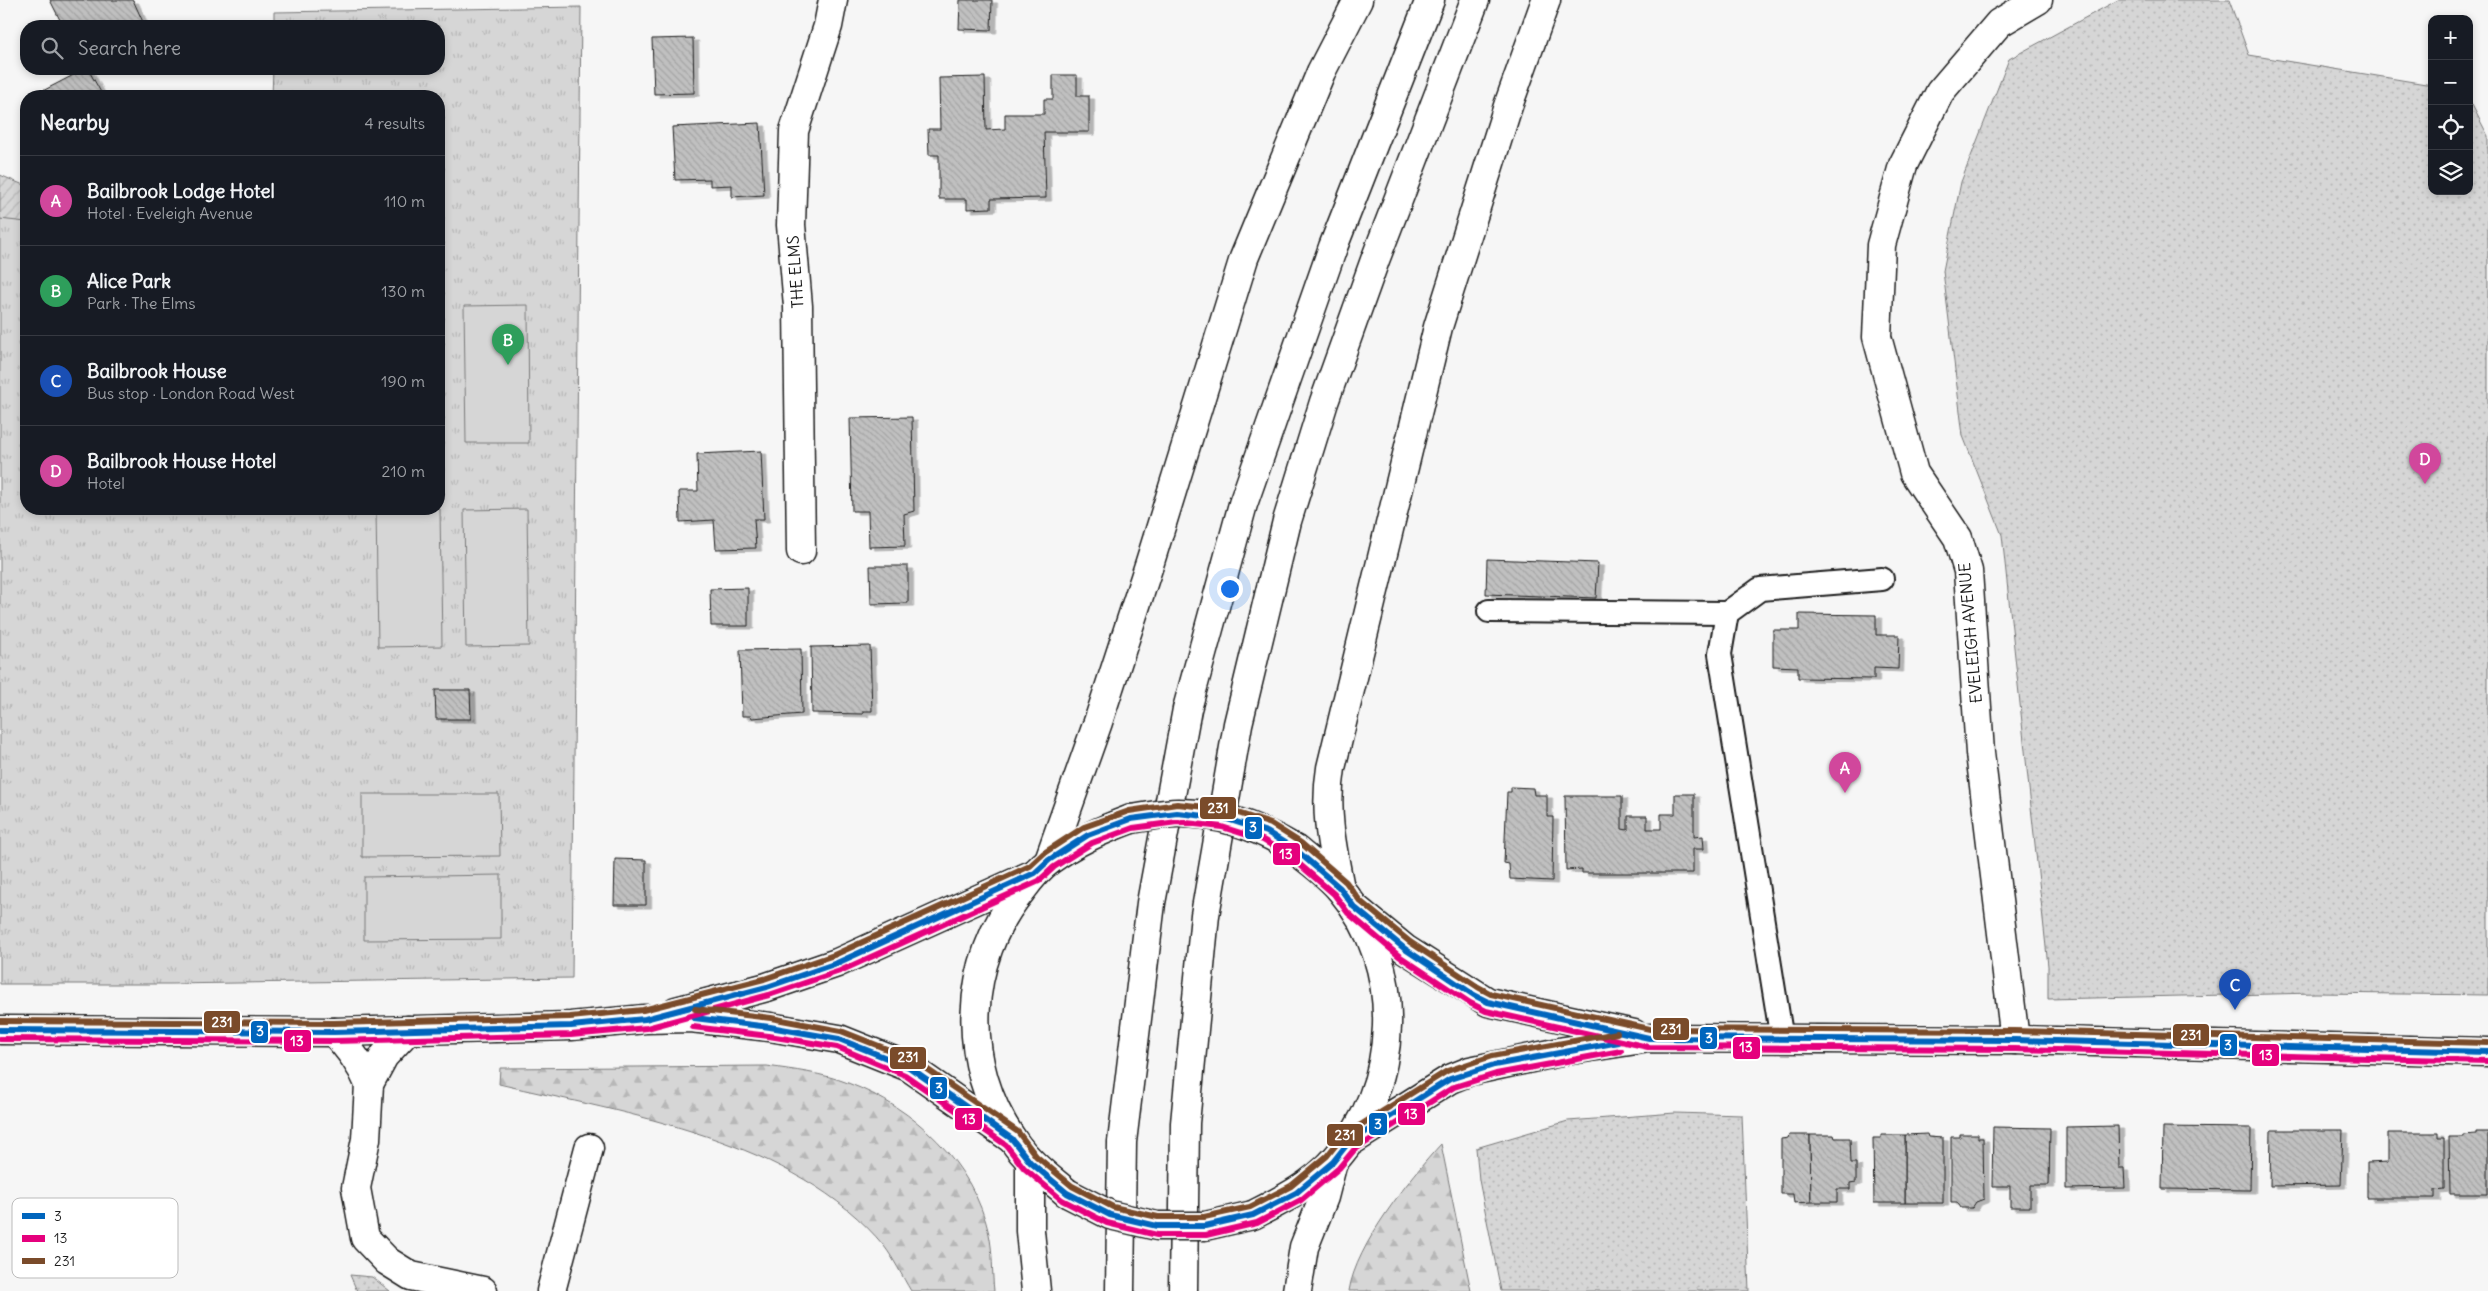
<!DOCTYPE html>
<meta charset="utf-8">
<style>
body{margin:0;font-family:Delius,sans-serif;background:#242831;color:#f1f3f6}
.controls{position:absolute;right:15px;top:15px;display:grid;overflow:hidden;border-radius:10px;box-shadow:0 2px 8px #0003}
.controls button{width:45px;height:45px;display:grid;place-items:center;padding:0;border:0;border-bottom:1px solid #363941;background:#171b24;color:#f1f3f6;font:25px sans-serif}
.you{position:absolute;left:1229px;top:588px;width:18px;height:18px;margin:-12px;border:4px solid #fff;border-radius:50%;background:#1a73e8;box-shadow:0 0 0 8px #1a73e833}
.badge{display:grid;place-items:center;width:32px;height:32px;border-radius:50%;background:#0f766e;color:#fff;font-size:16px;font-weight:700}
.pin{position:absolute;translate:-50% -41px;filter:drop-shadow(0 1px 2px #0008)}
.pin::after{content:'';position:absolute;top:26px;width:18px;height:15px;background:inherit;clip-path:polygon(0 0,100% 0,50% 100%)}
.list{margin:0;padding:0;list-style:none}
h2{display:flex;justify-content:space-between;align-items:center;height:65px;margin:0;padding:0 20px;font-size:21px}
h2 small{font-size:16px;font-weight:400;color:#9ea1a6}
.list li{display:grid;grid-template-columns:32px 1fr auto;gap:15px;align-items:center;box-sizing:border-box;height:90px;padding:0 20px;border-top:1px solid #363941}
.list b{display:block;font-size:19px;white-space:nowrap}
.list p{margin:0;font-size:16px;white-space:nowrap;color:#9ea1a6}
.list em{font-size:16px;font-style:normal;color:#9ea1a6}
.icon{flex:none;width:28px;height:28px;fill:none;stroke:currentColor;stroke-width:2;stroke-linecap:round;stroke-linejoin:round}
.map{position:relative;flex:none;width:2488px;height:1291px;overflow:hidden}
.search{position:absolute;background:#171b24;box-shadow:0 2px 8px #0003;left:20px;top:20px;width:425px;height:55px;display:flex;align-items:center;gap:12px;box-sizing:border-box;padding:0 18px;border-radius:20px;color:#9ea1a6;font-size:19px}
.panel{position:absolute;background:#171b24;box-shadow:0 2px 8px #0003;left:20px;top:90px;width:425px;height:425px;border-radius:20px}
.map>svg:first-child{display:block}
</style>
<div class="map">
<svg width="2488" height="1291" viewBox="0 0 2488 1291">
<defs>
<pattern id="grass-dots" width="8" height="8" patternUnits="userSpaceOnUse" patternTransform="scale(1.25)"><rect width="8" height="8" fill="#d6d6d6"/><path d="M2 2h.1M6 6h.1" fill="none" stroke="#b7b7b7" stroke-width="1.8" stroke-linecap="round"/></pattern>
<pattern id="forest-firs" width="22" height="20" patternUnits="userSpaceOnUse" patternTransform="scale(1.25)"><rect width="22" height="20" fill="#d6d6d6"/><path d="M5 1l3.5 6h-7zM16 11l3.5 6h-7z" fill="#b7b7b7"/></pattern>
<pattern id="park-tufts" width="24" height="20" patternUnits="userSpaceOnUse" patternTransform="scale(1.25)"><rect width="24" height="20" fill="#d6d6d6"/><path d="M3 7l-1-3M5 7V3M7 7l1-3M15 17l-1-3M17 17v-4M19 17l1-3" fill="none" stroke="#b7b7b7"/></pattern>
<pattern id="garden-furrows" width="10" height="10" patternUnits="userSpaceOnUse" patternTransform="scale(1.25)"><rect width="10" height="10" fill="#d6d6d6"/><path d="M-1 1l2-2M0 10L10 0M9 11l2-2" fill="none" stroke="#b7b7b7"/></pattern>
<pattern id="building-back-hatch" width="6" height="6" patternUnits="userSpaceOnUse" patternTransform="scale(1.25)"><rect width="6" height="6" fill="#c0c0c0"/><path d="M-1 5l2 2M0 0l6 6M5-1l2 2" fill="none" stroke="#a4a4a4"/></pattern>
<filter id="shadow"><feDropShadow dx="5.5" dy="3" stdDeviation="0" flood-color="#0004"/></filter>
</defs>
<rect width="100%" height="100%" fill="#f6f6f6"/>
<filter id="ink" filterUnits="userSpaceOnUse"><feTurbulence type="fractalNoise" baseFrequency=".02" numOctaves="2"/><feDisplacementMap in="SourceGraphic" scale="10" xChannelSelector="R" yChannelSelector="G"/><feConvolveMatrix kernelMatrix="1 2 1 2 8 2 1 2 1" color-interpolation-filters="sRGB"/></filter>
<g filter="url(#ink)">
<g fill="url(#grass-dots)" stroke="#797979">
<polygon points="2118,0 2229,0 2249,55 2432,85 2432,191 2469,191 2469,99 2488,136 2488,995 2316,993 2048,999 2048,966 2002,535 1963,436 1943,271 1961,182 2009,59"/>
<polygon points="1675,1113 1742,1115 1749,1291 1501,1291 1479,1180 1476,1148 1568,1121"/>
<polygon points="350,1275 372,1277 390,1291 357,1291"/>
</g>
<g fill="url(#forest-firs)" stroke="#797979">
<path d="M767,1066c26,4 56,7 81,17 67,25 125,80 141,151 4,18 3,39 5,57h-83c-9,-15 -17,-32 -27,-45 -88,-107 -257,-132 -385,-162l1,-16z"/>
<path d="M1441,1144l30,147h-122c7,-46 61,-113 92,-147z"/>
</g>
<polygon fill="url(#park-tufts)" stroke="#797979" points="581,7 572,978 170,984 0,984 0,219 26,221 26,509 439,509 439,96 272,96 273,69 439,69 439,26 274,26 274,12"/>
<polygon fill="url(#garden-furrows)" stroke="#797979" points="0,175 26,186 26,222 0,219"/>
<g fill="#d6d6d6" stroke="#797979">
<polygon points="439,305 440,305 442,443 439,443"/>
<polygon points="528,305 529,443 466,443 464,306"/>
<polygon points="376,509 440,509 442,646 378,647"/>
<polygon points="527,509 529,646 466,647 464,510"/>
<polygon points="362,794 499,794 500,856 362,857"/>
<polygon points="501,875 501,939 364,940 364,877"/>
</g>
<g fill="url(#building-back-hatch)" stroke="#1c1c1c" filter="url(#shadow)">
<polygon points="50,0 133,0 143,22 134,26 63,26"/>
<polygon points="960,0 992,0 991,30 959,29"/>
<polygon points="693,38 694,93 654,94 652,39"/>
<polygon points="85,69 88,69 103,96 33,96"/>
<polygon points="1053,75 1077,75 1077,96 1089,96 1089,132 1044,132 1046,198 991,199 991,208 967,209 967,199 939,199 939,155 929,155 928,129 940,129 939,78 985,77 986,130 1005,129 1005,114 1044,114 1044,99 1053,99"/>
<polygon points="760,123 764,195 732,197 732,185 710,186 710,179 675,180 672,127"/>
<polygon points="912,417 914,511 904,514 905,546 869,547 868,511 852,511 850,418"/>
<polygon points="761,451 764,519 754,519 756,548 716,549 714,520 680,522 679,491 698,491 697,454"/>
<polygon points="1487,559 1598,563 1596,598 1486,594"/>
<polygon points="870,566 908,566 908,603 871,604"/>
<polygon points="748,588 748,626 711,626 710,589"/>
<polygon points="1799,614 1876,615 1876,635 1899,635 1898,669 1874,668 1874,679 1798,678 1798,667 1773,666 1773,630 1799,630"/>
<polygon points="870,646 872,711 863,711 863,714 812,713 811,647"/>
<polygon points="801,649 802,714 752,718 751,716 742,716 740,650"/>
<polygon points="435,690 470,690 471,719 436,719"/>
<polygon points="1511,787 1533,788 1534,795 1547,795 1547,817 1553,817 1552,881 1510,879 1509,864 1504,863 1507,792 1511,792"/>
<polygon points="1675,794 1694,794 1694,837 1703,836 1704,849 1693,849 1693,873 1582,873 1582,869 1566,870 1565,796 1622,796 1622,829 1628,830 1628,816 1647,816 1647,829 1661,829 1661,814 1675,814"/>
<polygon points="615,859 646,860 646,905 614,905"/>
<polygon points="2118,1126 2119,1168 2124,1168 2125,1188 2066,1189 2066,1127"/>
<polygon points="1993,1127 2050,1128 2049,1185 2030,1185 2030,1207 2010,1207 2010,1186 1992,1186"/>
<polygon points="2163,1127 2251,1128 2250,1190 2162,1189"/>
<polygon points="2271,1130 2343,1130 2341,1185 2270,1186"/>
<polygon points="2476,1132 2488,1132 2488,1194 2450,1194 2449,1137 2463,1137 2463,1135 2476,1134"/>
<polygon points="2388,1133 2438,1133 2438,1138 2444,1138 2444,1189 2435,1190 2435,1198 2367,1198 2367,1163 2388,1162"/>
<polygon points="1927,1134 1928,1137 1943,1138 1943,1203 1905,1203 1905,1135"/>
<polygon points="1960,1134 1978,1134 1978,1138 1983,1138 1984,1199 1976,1202 1972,1208 1961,1208 1957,1202 1951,1202 1951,1137 1960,1137"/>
<polygon points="1789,1135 1810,1135 1811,1202 1794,1203 1793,1194 1781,1194 1781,1139 1788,1138"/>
<polygon points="1810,1135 1834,1135 1835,1138 1850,1138 1851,1163 1856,1163 1856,1182 1850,1183 1850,1189 1837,1189 1837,1202 1811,1202"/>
<polygon points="1881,1135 1905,1135 1905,1203 1874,1203 1873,1138 1881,1138"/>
</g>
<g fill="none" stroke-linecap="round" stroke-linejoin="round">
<defs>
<g id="lane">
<polyline points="1489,611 1727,613"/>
<polyline points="1782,1040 1720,654 1727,613 1760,589 1882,579"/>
</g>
<g id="street">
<polyline points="801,551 798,306 791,225 794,131 828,26 833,0"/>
<path d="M334,1032c15,17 27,32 35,52l15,-28 24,-26"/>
<polyline points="2015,1040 1980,753 1968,571 1958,538 1914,473 1877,337 1881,245 1903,165 1940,92 1999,23 2038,0"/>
<polyline points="369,1084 366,1139 356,1188 365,1238 387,1261 411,1276 483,1291"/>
<polyline points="551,1291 589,1148"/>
</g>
<g id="secondary">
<polyline points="1354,907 1405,949 1488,1002 1634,1034"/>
<polyline points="1348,1143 1450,1079 1470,1071 1565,1051 1649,1038 2015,1040 2488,1052"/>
</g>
<g id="highway">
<polyline points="1049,860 1098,722 1150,562 1244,258 1321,72 1358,0"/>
<path d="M1340,888c-8,-41 -16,-78 -9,-120l107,-441 70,-221 38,-106"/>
<polyline points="676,1011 767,987 837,963 1029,876"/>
<polyline points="0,1030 334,1032 571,1026 645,1019 691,1018 770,1027 839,1039 909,1067 1012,1139"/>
<polyline points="1030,1162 1030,1231 1036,1291"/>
<path d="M1067,1193c-20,-17 -40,-32 -54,-53 -53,-76 -50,-179 9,-250 8,-11 17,-22 28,-30 26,-19 52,-30 81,-41"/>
<path d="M1253,1215c29,-15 58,-29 81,-54 67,-74 72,-195 7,-271 -12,-15 -31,-28 -45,-40"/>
<polyline points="1120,1291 1122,1142 1151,903 1187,709 1243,504 1333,247 1430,0"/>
<polyline points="1183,1291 1185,1123 1205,915 1238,724 1287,521 1324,402 1375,260 1475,0"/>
<polyline points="1297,1291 1304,1247 1324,1197 1333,1162"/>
</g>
</defs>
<use href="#lane" stroke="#1c1c1c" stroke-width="26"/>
<use href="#street" stroke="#1c1c1c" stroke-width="31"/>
<use href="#secondary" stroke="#1c1c1c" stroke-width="31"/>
<use href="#highway" stroke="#1c1c1c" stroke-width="31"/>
<use href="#lane" stroke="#fff" stroke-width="22"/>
<use href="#street" stroke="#fff" stroke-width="28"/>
<use href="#secondary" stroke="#fff" stroke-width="28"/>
<use href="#highway" stroke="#fff" stroke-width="28"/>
<defs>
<g id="highway-bridge">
<path d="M1131,819c16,-2 32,-6 47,-6 43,0 82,14 118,37"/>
<polyline points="1067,1193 1110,1215 1157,1226 1205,1226 1253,1215"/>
</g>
</defs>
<use href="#highway-bridge" stroke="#1c1c1c" stroke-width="31" stroke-linecap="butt"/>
<use href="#highway-bridge" stroke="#fff" stroke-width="28"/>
<defs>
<g id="bus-1">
<polyline points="694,1018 770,1027 839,1039 909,1067 1012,1139 1030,1162 1067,1193 1110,1215 1157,1226 1205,1226 1253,1215 1296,1193 1333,1162 1348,1143 1450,1079 1494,1065 1619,1042"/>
<polyline points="0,1030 334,1032 571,1026 645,1019 767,987 837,963 1035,873 1049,860 1088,835 1131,819 1177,813 1224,818 1267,832 1296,850 1340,888 1354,907 1405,949 1474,995 1488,1002 1649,1038 2015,1040 2488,1052"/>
</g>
<g id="bus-2">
<polyline points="693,1027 769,1036 837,1047 905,1075 1006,1145 1024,1168 1062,1200 1107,1223 1157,1235 1206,1235 1257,1223 1301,1200 1339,1168 1354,1150 1454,1087 1496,1074 1621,1051"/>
<polyline points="0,1039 334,1041 571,1035 647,1028 769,995 840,971 1039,881 1054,867 1092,843 1133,828 1177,822 1222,827 1263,840 1291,857 1334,894 1348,913 1399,956 1470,1003 1486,1011 1648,1047 2015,1049 2488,1061"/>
</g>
<g id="bus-3">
<polyline points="695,1009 771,1018 841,1031 912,1059 1018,1132 1036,1156 1072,1186 1113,1207 1158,1217 1204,1217 1250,1207 1291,1186 1327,1156 1343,1136 1447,1071 1492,1056 1617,1033"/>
<polyline points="0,1021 334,1023 570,1017 643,1010 764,979 834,955 1030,866 1044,853 1084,827 1129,811 1177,804 1226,809 1271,824 1301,843 1346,882 1360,901 1410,942 1478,987 1491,994 1650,1029 2015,1031 2488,1043"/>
</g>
</defs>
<use href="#bus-1" stroke="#fff" stroke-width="10"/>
<use href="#bus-2" stroke="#fff" stroke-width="10"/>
<use href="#bus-3" stroke="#fff" stroke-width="10"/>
<use href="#bus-1" stroke="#0065bd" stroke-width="6"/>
<use href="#bus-2" stroke="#e5007d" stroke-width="6"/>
<use href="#bus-3" stroke="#7a4b2a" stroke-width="6"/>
</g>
</g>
<g text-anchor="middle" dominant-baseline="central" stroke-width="4" stroke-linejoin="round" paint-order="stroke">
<g font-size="16" fill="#1c1c1c" stroke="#fff">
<text transform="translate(795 272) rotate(-94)">THE ELMS</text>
<text transform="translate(1970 633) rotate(-95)">EVELEIGH AVENUE</text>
</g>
</g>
<rect x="12" y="1198" width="166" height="80" rx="8" fill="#fff" stroke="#bbb" stroke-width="1"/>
<rect x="22" y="1213" width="23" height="6" fill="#0065bd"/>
<rect x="22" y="1235" width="23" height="7" fill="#e5007d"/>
<rect x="22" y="1258" width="23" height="6" fill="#7a4b2a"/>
<g font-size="14" fill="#1c1c1c">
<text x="54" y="1221">3</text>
<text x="54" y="1243">13</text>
<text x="54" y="1266">231</text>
</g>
<g stroke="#fff" stroke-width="2">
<rect x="1199" y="796" width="38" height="24" rx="5" fill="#7a4b2a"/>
<rect x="1244" y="816" width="19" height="24" rx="5" fill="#0065bd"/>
<rect x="1272" y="842" width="29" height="24" rx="5" fill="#e5007d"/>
<rect x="203" y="1010" width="38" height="24" rx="5" fill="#7a4b2a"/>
<rect x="1652" y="1017" width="38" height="24" rx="5" fill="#7a4b2a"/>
<rect x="250" y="1020" width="19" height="24" rx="5" fill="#0065bd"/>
<rect x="2172" y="1023" width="38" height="24" rx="5" fill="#7a4b2a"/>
<rect x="1699" y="1026" width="19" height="24" rx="5" fill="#0065bd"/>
<rect x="283" y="1029" width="29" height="24" rx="5" fill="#e5007d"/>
<rect x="2219" y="1033" width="19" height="24" rx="5" fill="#0065bd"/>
<rect x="1732" y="1036" width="29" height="24" rx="5" fill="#e5007d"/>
<rect x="2251" y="1043" width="29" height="24" rx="5" fill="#e5007d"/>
<rect x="889" y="1046" width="38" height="24" rx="5" fill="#7a4b2a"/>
<rect x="929" y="1076" width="19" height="24" rx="5" fill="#0065bd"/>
<rect x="1397" y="1102" width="29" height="24" rx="5" fill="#e5007d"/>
<rect x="954" y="1107" width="29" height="24" rx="5" fill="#e5007d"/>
<rect x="1368" y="1112" width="20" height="24" rx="5" fill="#0065bd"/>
<rect x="1326" y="1123" width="38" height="24" rx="5" fill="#7a4b2a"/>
</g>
<g font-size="14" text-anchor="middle" font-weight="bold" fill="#fff">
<text x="1218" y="813">231</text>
<text x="1253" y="832">3</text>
<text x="1286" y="859">13</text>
<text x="222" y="1027">231</text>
<text x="1671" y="1034">231</text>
<text x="260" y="1036">3</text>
<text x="2191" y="1040">231</text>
<text x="1709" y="1043">3</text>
<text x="297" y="1046">13</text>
<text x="2228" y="1050">3</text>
<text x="1746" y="1052">13</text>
<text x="2266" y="1060">13</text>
<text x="908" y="1062">231</text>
<text x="939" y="1093">3</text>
<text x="1411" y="1119">13</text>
<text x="969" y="1124">13</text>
<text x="1378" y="1129">3</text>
<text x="1345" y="1140">231</text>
</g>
</svg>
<div class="controls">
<button>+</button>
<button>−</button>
<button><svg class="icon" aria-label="locate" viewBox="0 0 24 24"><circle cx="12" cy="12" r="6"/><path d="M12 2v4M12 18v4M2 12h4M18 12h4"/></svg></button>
<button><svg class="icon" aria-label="layers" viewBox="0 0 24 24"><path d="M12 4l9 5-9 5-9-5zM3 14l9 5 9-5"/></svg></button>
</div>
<div class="you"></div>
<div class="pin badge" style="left:1845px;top:793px;background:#d1479c">A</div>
<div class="pin badge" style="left:508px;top:365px;background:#2e9e5b">B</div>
<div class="pin badge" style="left:2235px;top:1010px;background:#1a4fb4">C</div>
<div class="pin badge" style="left:2425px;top:484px;background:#d1479c">D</div>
<div class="search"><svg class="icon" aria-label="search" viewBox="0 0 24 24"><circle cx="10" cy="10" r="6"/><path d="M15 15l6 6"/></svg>Search here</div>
<section class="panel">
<h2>Nearby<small>4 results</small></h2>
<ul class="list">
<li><span class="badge" style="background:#d1479c">A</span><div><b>Bailbrook Lodge Hotel</b><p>Hotel · Eveleigh Avenue</p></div><em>110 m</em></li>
<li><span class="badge" style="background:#2e9e5b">B</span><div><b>Alice Park</b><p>Park · The Elms</p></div><em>130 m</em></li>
<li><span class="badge" style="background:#1a4fb4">C</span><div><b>Bailbrook House</b><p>Bus stop · London Road West</p></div><em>190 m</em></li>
<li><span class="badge" style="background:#d1479c">D</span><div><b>Bailbrook House Hotel</b><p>Hotel</p></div><em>210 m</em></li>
</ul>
</section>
</div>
